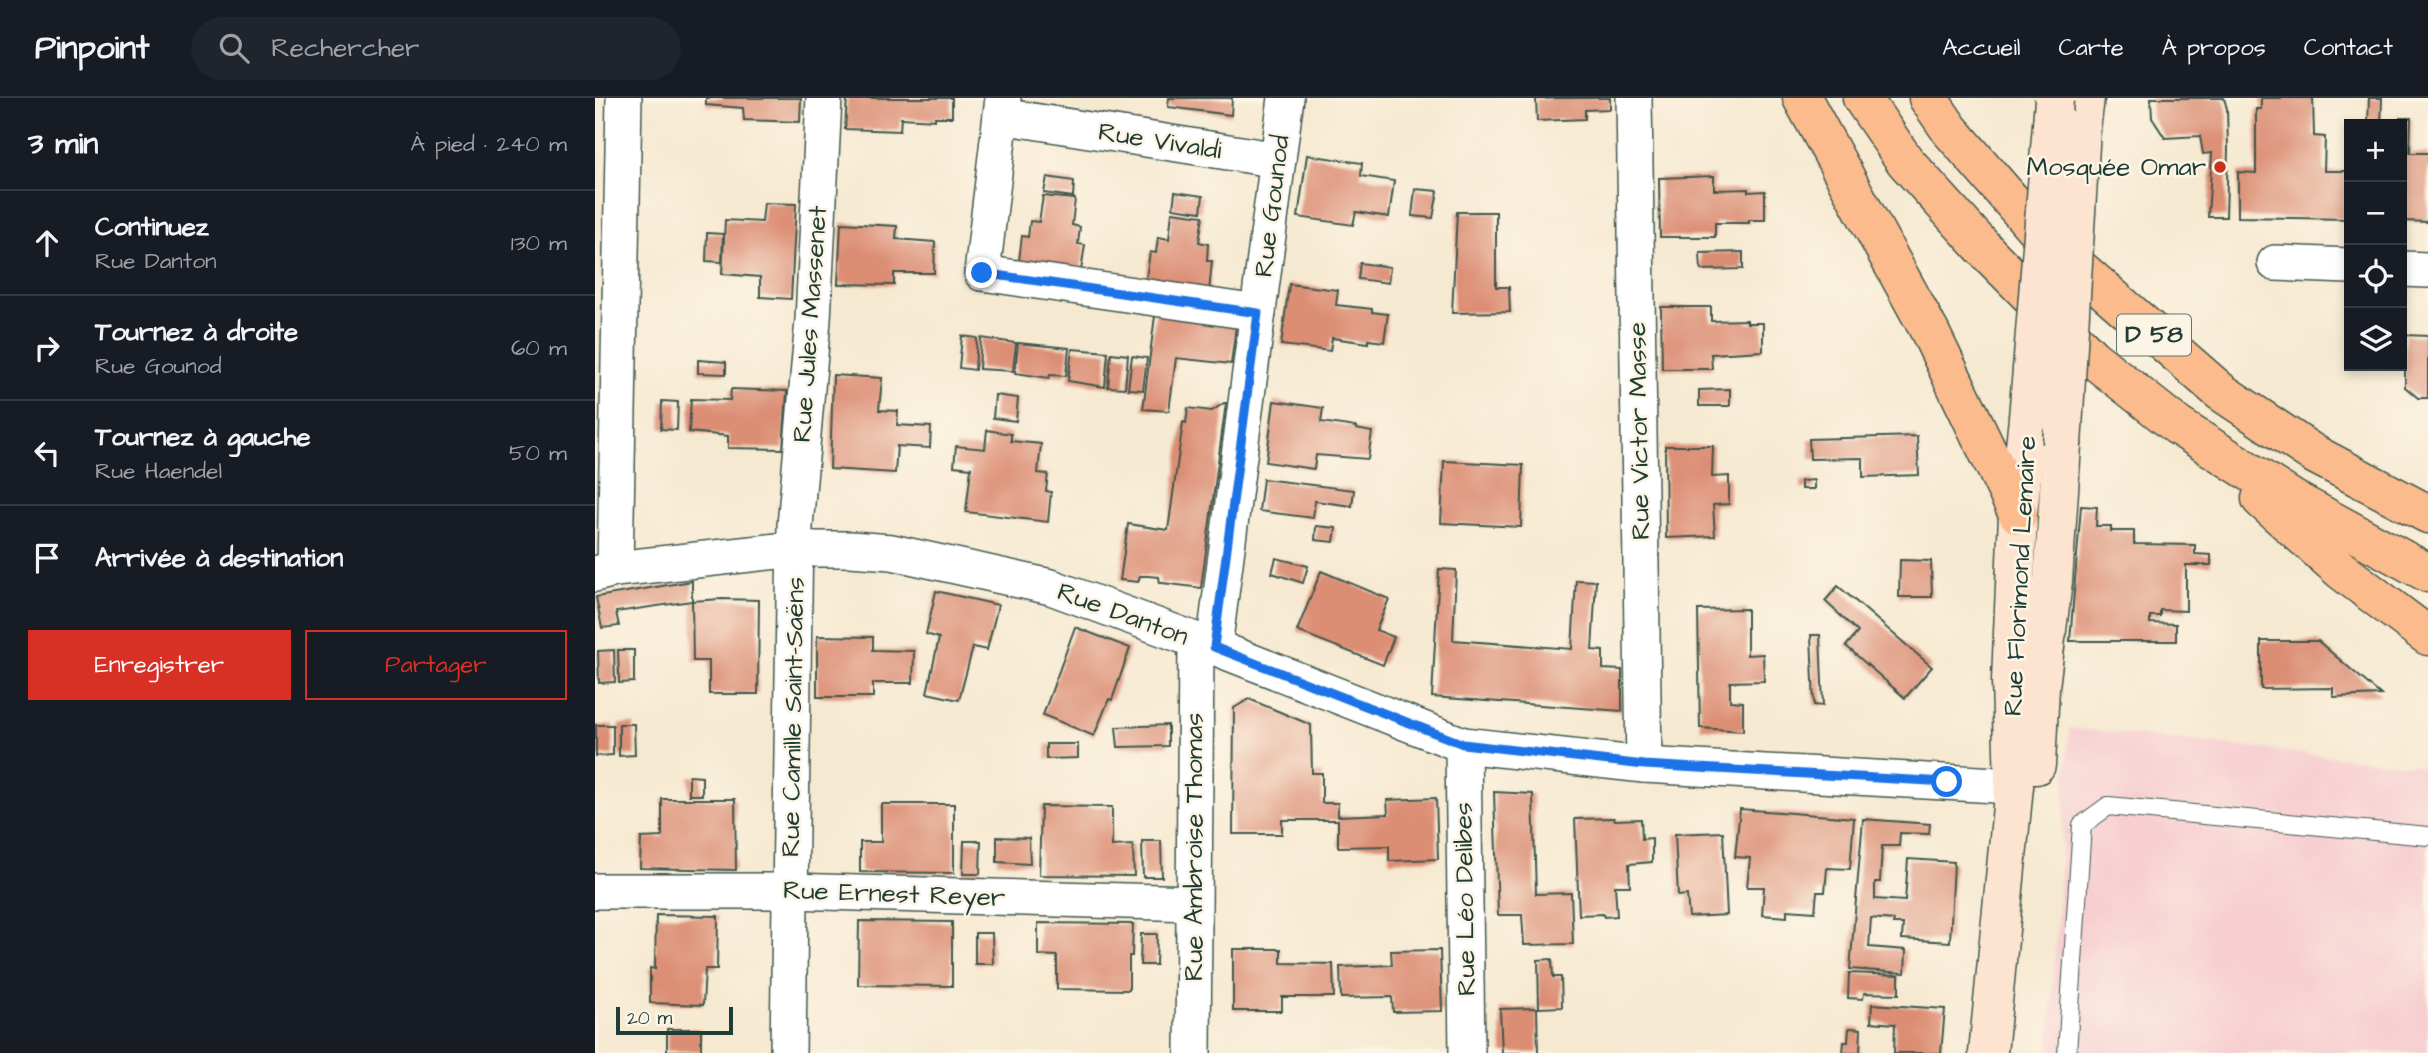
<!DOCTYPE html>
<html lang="fr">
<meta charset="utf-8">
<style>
body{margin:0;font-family:"Architects Daughter",sans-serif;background:#20242c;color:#f1f3f6}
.controls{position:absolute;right:21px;top:21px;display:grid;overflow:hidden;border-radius:0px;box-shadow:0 4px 10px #0003}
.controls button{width:63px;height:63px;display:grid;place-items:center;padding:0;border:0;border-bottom:2px solid #363941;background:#171b24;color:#f1f3f6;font:35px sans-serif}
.scale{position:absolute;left:21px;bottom:18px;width:117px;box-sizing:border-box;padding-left:7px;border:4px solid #1f3d34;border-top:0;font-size:19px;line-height:24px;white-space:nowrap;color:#1f3d34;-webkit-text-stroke:5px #fcf5e5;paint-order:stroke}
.stop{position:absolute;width:21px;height:21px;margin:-16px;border:5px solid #1a73e8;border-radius:50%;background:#fff}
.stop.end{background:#1a73e8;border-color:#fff;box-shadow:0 2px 7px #0008}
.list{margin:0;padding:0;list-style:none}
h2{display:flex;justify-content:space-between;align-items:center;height:91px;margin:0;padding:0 28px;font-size:30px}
h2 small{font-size:23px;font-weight:400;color:#9ea1a6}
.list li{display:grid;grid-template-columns:46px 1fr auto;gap:21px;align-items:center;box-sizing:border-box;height:105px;padding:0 28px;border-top:2px solid #363941}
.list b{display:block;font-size:26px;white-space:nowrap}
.list p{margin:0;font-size:23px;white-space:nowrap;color:#9ea1a6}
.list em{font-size:23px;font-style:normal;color:#9ea1a6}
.actions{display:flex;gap:14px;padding:21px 28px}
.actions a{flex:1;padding:16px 0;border:2px solid #d93025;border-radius:0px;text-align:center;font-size:24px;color:#d93025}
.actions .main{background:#d93025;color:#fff}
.icon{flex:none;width:38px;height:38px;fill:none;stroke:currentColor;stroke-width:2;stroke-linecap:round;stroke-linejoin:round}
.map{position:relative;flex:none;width:1833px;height:955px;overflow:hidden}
header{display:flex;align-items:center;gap:42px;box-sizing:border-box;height:98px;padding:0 35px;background:#171b24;border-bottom:2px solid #363941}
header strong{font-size:33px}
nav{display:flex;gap:38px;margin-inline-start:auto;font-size:24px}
.search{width:490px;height:63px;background:#20242c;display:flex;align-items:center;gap:18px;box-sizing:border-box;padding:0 24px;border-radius:38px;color:#9ea1a6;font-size:26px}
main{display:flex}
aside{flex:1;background:#171b24}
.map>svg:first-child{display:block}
</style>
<header>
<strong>Pinpoint</strong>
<div class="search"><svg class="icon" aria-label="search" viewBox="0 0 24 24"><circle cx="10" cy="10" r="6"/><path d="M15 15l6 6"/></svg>Rechercher</div>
<nav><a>Accueil</a><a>Carte</a><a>À propos</a><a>Contact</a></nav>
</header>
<main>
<aside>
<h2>3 min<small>À pied · 240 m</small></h2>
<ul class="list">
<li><svg class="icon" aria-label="ahead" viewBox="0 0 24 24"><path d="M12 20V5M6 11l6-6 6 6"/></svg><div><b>Continuez</b><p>Rue Danton</p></div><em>130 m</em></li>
<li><svg class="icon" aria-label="right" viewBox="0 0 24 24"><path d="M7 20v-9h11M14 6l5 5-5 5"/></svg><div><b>Tournez à droite</b><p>Rue Gounod</p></div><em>60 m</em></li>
<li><svg class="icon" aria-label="left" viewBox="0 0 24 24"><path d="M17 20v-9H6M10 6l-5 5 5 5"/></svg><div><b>Tournez à gauche</b><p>Rue Haendel</p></div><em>50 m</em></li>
<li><svg class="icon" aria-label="arrive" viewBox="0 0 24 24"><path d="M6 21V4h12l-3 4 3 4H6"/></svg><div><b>Arrivée à destination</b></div></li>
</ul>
<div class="actions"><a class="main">Enregistrer</a><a>Partager</a></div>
</aside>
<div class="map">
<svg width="1833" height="955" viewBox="0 0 1833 955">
<rect width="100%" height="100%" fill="#fcf5e5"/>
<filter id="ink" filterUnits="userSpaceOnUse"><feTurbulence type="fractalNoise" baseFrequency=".0143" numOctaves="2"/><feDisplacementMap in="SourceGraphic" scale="14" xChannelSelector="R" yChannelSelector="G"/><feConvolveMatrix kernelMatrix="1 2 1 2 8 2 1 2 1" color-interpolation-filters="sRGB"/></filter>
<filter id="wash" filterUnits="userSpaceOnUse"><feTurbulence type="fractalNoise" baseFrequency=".00686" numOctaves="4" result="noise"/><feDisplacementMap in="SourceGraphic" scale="28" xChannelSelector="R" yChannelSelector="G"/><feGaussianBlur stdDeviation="1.57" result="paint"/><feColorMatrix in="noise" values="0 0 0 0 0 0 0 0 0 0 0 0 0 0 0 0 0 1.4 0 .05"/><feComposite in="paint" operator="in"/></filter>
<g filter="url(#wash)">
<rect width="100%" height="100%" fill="#f6e9d1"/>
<polygon fill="#f7cfd1" points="1474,630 1833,669 1833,955 1454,955"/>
<g id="blocks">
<g fill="#dc8e75">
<polygon points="111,0 206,0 205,24 149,22 148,10 111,7"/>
<polygon points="252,0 357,0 357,19 340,19 340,22 306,20 305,33 250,31"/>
<polygon points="574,0 637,0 636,17 573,9"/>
<polygon points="966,0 1015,0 1015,11 990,12 990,21 942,23 941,1"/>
<polygon points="1556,0 1629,0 1632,11 1633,52 1631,119 1613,119 1617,55 1608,56 1605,38 1570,40 1557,20"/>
<polygon points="1666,0 1718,0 1719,38 1730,39 1729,73 1754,73 1754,121 1643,119 1643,74 1661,75 1661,11 1666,11"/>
<polygon points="1774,0 1787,0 1786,26 1773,26"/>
<polygon points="1805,20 1816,20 1815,55 1833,55 1833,124 1807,123"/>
<polygon points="712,57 767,65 766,78 799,83 794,119 761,114 758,127 703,119"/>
<polygon points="1119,78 1119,92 1153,91 1153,94 1170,93 1170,122 1154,122 1154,125 1120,125 1120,139 1065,139 1064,80"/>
<polygon points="452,79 479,83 478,99 449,95"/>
<polygon points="820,91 843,93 838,120 817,118"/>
<polygon points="580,94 608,98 606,114 578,110"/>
<polygon points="448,98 480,101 477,127 485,129 483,146 490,147 485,179 423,171 427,138 433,139 435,123 444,124"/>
<polygon points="169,105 201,106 196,201 165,199 165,179 127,176 130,122 167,124"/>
<polygon points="577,114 608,118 604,144 613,146 612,163 617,163 614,195 550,187 555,154 561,155 563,139 574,141"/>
<polygon points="862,114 901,114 901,189 914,189 915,214 857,215"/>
<polygon points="246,125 302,128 301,141 340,144 339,175 299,175 299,187 243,186"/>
<polygon points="112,135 128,136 127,164 111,163"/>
<polygon points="1148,154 1148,171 1106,172 1105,155"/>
<polygon points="765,165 795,169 793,185 763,181"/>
<polygon points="694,186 743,192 741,207 777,211 777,214 793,216 789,244 773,242 773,245 737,240 735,253 686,247"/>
<polygon points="1066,209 1116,209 1116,223 1152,222 1152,225 1168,225 1168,253 1116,256 1117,271 1067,271"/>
<polygon points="561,210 642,220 636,266 581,260 574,313 548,311"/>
<polygon points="1810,237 1833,238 1833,300 1823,300 1810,289"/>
<polygon points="367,238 382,240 380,272 364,270"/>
<polygon points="386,240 421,245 418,273 384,271"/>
<polygon points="423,245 474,250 471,278 455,277 454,280 420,275"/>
<polygon points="477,251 513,254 510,289 473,283"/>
<polygon points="516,255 533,257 530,290 513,289"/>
<polygon points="537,258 552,260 548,292 533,291"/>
<polygon points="103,262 131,264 131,276 103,275"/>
<polygon points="238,277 287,280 284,312 303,313 302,327 336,329 335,350 302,348 300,375 235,371"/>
<polygon points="136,291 192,293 188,351 133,350 133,338 94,334 96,301 135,302"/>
<polygon points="1135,291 1135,308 1104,308 1104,292"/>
<polygon points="400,297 423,300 421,323 398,320"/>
<polygon points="67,303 83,304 82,332 66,331"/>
<polygon points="679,303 728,310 726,324 761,329 761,331 777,334 773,361 721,357 719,371 671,364"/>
<polygon points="629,305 631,305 606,490 567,485 565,485 564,479 553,478 545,478 543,484 525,482 533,426 573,432 588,324 591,325 593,310 617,313"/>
<polygon points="392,332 416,336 416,343 446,346 443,375 453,376 451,393 456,394 453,424 371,414 376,370 359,368 361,348 390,351"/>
<polygon points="1322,338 1324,377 1268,379 1268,360 1215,361 1214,341"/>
<polygon points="1070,348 1118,348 1117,379 1134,378 1134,406 1118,407 1120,438 1071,440"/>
<polygon points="849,363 928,367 926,429 846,425"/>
<polygon points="668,381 759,392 757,408 720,403 718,420 664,413"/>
<polygon points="1219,382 1219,391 1206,391 1206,383"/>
<polygon points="1486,408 1502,409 1501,428 1516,428 1516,433 1539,433 1539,446 1600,447 1600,456 1616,457 1616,467 1591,467 1591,513 1565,512 1565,518 1555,518 1555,525 1581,526 1581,543 1475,543"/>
<polygon points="721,428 741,430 739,444 720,442"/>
<polygon points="681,460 713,468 708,485 677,475"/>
<polygon points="1305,462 1336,463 1337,499 1304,499"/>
<polygon points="844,471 861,472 858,542 977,551 981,482 1001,483 997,552 1008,553 1008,571 1027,572 1027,613 837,599"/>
<polygon points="726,473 794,501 781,532 799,539 788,567 702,533"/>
<polygon points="97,483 97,503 21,514 24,528 7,530 1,499"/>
<polygon points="1243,488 1337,569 1310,600 1251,548 1263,534 1230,503"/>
<polygon points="341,493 403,507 392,552 378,549 364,602 332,595 344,540 331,536"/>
<polygon points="127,501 164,502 163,596 114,596 114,563 98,563 97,503"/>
<polygon points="1152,511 1152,557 1168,556 1169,583 1135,584 1135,603 1148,604 1148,633 1105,630 1103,512"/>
<polygon points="480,529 535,550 517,602 514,601 499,638 448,617"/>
<polygon points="1216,537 1225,537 1228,608 1219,607"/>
<polygon points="222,538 278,539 278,552 319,553 318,585 278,585 278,599 222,599"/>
<polygon points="1666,543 1723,543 1786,597 1738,599 1738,590 1666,591"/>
<polygon points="19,552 20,584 4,585 3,553"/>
<polygon points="23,552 39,552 39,584 24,585"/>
<polygon points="654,601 716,627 717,675 727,675 727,705 743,705 743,718 793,716 792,702 841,700 843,761 794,763 794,748 743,749 743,722 687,722 687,736 638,736 639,610"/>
<polygon points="24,626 39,626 40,657 24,658"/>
<polygon points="1,627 18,627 18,657 1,658"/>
<polygon points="573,627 573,648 523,649 521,629"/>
<polygon points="451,646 483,646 483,660 451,661"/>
<polygon points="94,678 107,679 107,697 94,697"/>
<polygon points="899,694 938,696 941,796 976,795 978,846 929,847 927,817 903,817"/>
<polygon points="67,701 140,701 141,772 45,770 46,740 67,739"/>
<polygon points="286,706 359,706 359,775 265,774 265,744 286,744"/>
<polygon points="446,708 517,709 517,748 538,747 539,778 444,777"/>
<polygon points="1145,711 1259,720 1255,771 1232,770 1230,794 1222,794 1220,814 1192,812 1192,819 1167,817 1169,789 1152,789 1155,760 1140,759"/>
<polygon points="1019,720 1020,722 1046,721 1047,741 1057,740 1057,764 1034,766 1035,788 1020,788 1022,818 1009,819 1008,816 984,817 980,721"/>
<polygon points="1268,721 1335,726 1334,736 1305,735 1304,748 1287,748 1285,784 1280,784 1280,801 1310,803 1313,761 1359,764 1355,844 1307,841 1308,826 1298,826 1299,822 1276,820 1274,849 1311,852 1310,875 1255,871"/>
<polygon points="1128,734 1132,817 1094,819 1092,797 1083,798 1080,736"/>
<polygon points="402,739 434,740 435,766 402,764"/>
<polygon points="369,743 386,743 385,776 368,776"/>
<polygon points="547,743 566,743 567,779 548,779"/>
<polygon points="61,817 123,818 122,871 110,871 108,907 55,905 55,870 60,871"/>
<polygon points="264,823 357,824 357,888 263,887"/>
<polygon points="443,825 538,826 537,858 534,858 534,892 462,891 462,858 443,857"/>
<polygon points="380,835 397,835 398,866 380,866"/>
<polygon points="546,836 562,836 561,867 545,867"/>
<polygon points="638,851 686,851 686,865 738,866 739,899 687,899 687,913 638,913"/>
<polygon points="845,852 847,913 798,914 797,899 746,900 745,869 797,867 796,853"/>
<polygon points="957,861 958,879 966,879 967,909 944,910 943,862"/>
<polygon points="1254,875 1304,877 1304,896 1269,895 1268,901 1253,900"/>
<polygon points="1277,906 1350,911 1346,955 1299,955 1300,926 1276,924"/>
<polygon points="942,910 943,955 907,955 905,911"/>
<polygon points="1254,930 1266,931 1265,955 1248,955 1249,944 1253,944"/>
<rect x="72" y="931" width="34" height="22"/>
</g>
</g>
</g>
<g filter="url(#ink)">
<use href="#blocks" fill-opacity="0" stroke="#3f574c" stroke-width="2"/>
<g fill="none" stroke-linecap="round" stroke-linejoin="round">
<defs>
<polyline id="lane" points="1472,955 1487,727 1513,708 1833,738"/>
<g id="street">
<polyline points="408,0 387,175 663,215"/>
<polyline points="1039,0 1049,667"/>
<polyline points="406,18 683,62"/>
<polyline points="1680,165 1754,168"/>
<polyline points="1807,171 1833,172"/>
<polyline points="20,471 29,0"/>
<polyline points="0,476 20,471 200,451 255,451 297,454 456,489 619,549 868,647 1049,667 1419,688"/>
<polyline points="619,549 691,0"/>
<polyline points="868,647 872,955"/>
<polyline points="0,793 195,793 598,805"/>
<polyline points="193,955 200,428 218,222 229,0"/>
<polyline points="598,955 601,543"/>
</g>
<g id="secondary">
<polyline points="1486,31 1490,0"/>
<polyline points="1441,667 1445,589 1458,483 1467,347"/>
<polyline points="1393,955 1419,688 1416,582 1423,416 1433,320"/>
</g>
<g id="highway">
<polyline points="1207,0 1335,234 1423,416"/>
<polyline points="1267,0 1310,63 1394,156 1497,260 1583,328 1699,402 1833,475"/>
<polyline points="1333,0 1355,32 1446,137 1626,294 1719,356 1833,416"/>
<polyline points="1666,401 1747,473 1833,538"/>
</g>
</defs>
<use href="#lane" stroke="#3f574c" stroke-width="20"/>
<use href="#street" stroke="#3f574c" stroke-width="38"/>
<use href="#secondary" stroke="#3f574c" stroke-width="41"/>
<use href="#highway" stroke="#3f574c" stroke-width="41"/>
<use href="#lane" stroke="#fff" stroke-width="18"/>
<use href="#street" stroke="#fff" stroke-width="35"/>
<use href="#secondary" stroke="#fde4d1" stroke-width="38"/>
<use href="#highway" stroke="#fbbb8c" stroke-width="38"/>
<defs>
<g id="secondary-bridge">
<polyline points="1433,320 1459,2"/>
<polyline points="1467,347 1486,31"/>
</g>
</defs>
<use href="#secondary-bridge" stroke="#3f574c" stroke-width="41" stroke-linecap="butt"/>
<use href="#secondary-bridge" stroke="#fde4d1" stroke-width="38"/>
</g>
</g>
<g fill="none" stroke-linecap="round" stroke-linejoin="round" filter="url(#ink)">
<polyline stroke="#1a73e8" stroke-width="9" points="387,175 663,215 619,549 868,646 1049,667 1352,684"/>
</g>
<circle fill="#c8321e" stroke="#fcf5e5" stroke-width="2.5" cx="1625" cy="69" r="7"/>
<g text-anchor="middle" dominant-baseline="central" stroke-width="5" stroke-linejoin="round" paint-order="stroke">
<rect fill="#fcf5e5" stroke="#617469" stroke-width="2" x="1522" y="216.5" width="74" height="41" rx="5"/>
<g font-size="24" font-weight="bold" fill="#1f3d34">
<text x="1559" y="237">D 58</text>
</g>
<g font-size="26" fill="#1f3d34" stroke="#fcf5e5">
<text transform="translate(565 43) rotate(9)">Rue Vivaldi</text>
<text transform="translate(677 108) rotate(-83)">Rue Gounod</text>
<text transform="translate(215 226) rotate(-86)">Rue Jules Massenet</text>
<text transform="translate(1044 333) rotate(-91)">Rue Victor Masse</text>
<text transform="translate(1425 478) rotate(-87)">Rue Florimond Lemaire</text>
<text transform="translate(528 516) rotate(20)">Rue Danton</text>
<text transform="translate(198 619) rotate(-89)">Rue Camille Saint-Saëns</text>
<text transform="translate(599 749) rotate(-90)">Rue Ambroise Thomas</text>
<text transform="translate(299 796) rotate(2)">Rue Ernest Reyer</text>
<text transform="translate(870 801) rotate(-91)">Rue Léo Delibes</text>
</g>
<g font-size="26" fill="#1f3d34" stroke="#fcf5e5" text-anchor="end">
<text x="1611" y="69">Mosquée Omar</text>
</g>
</g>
</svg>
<div class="controls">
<button>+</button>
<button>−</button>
<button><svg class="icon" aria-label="locate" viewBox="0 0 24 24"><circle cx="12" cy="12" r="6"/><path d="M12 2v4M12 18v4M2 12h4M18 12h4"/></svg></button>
<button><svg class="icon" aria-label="layers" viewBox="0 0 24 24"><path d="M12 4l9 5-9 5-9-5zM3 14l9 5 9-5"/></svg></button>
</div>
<div class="scale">20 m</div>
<div class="stop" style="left:1352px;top:684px"></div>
<div class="stop end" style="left:387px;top:175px"></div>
</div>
</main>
